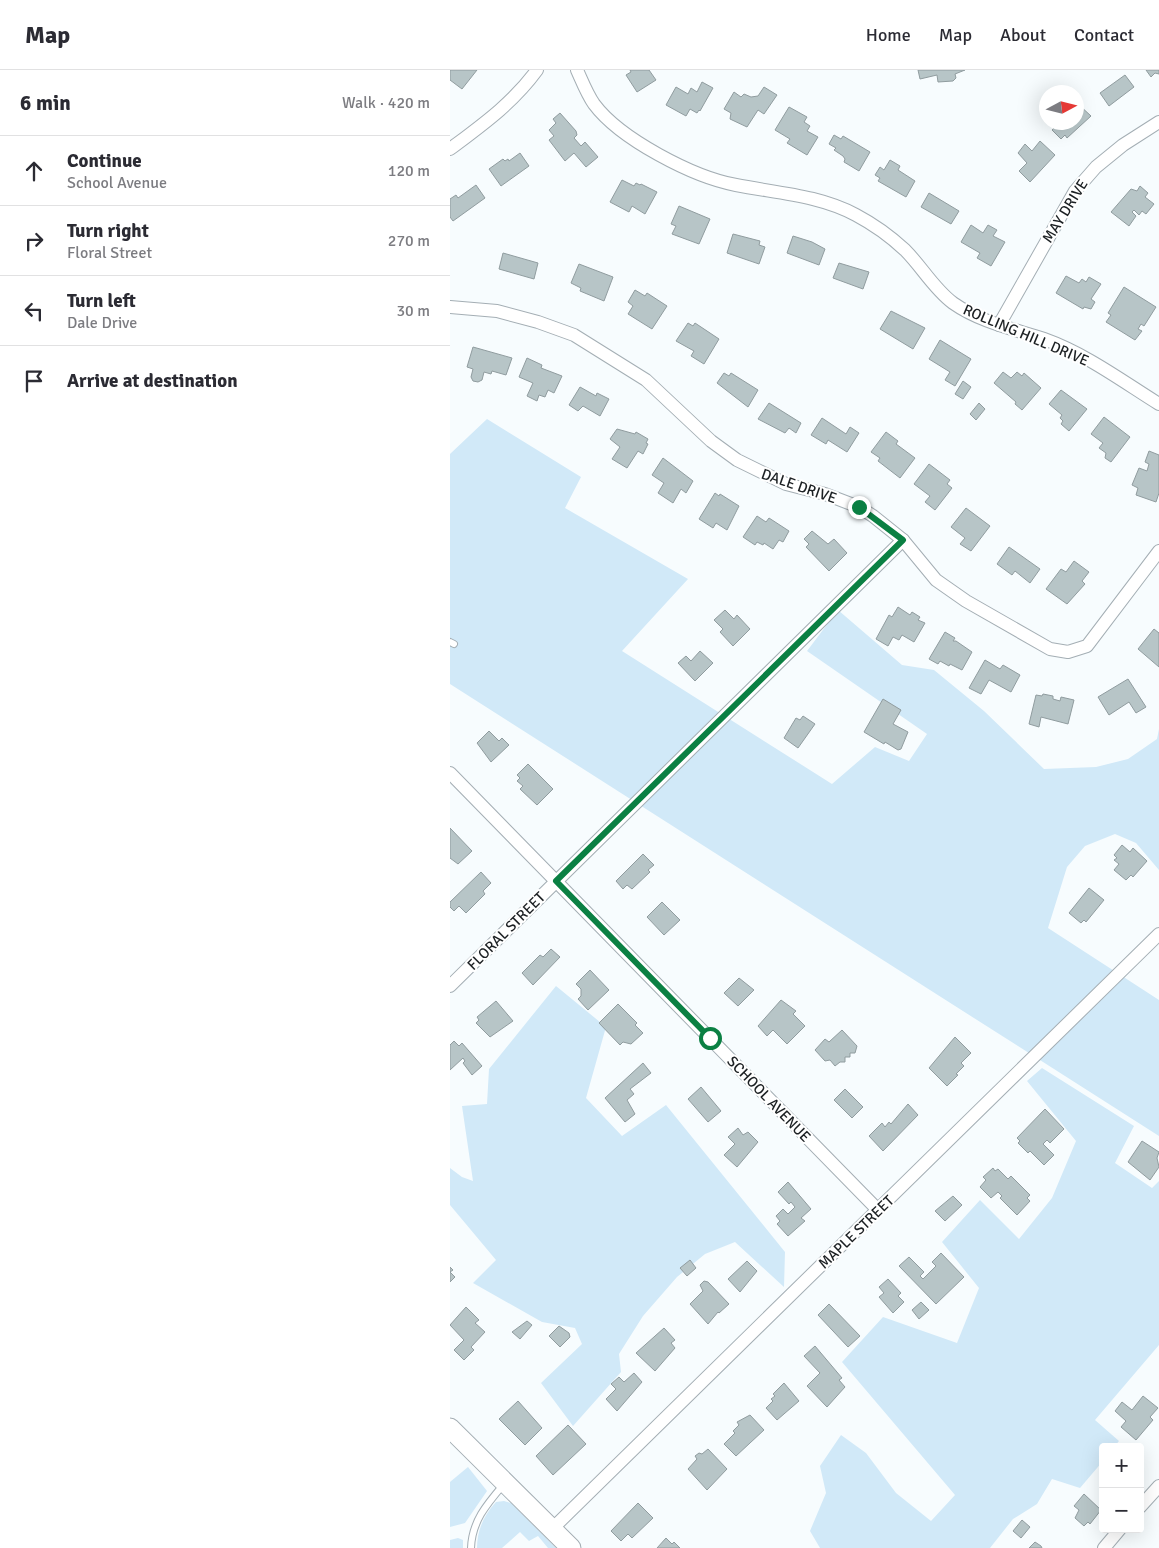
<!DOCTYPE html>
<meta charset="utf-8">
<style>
body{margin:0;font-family:Signika,sans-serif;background:#f7f7f7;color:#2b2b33}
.controls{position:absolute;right:15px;bottom:15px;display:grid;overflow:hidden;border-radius:5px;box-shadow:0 5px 20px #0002}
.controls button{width:45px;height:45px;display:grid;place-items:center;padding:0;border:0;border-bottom:1px solid #e1e1e2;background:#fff;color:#2b2b33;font:25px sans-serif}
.compass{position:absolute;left:589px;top:15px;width:45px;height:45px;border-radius:50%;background:#fff;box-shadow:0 5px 20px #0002;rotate:83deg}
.stop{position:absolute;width:15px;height:15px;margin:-11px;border:4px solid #0b8043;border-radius:50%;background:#fff}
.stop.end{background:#0b8043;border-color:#fff;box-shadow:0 1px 5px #0008}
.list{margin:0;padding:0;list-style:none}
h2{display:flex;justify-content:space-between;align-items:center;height:65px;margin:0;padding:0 20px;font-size:21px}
h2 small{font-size:16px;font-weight:400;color:#7c7c81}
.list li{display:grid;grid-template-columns:32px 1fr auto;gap:15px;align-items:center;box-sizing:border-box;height:70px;padding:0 20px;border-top:1px solid #e1e1e2}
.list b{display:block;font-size:19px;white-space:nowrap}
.list p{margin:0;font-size:16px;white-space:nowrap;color:#7c7c81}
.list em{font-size:16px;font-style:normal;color:#7c7c81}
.icon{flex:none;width:28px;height:28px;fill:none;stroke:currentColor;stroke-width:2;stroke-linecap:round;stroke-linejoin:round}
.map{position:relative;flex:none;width:709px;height:1478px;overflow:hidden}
header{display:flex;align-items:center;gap:30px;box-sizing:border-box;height:70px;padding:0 25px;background:#fff;border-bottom:1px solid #e1e1e2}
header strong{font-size:24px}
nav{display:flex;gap:28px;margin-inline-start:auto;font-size:18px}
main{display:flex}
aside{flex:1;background:#fff}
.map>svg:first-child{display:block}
</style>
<header>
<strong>Map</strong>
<nav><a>Home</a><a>Map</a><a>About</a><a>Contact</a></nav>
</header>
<main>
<aside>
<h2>6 min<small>Walk · 420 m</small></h2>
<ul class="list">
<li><svg class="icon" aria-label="ahead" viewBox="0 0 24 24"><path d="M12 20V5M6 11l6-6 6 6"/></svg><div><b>Continue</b><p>School Avenue</p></div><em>120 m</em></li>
<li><svg class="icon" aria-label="right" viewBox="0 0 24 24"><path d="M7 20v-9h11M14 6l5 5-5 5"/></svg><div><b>Turn right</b><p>Floral Street</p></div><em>270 m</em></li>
<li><svg class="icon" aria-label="left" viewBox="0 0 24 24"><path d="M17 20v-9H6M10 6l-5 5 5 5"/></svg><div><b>Turn left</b><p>Dale Drive</p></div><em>30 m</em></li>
<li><svg class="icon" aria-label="arrive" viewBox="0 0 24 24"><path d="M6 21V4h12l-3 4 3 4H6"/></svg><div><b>Arrive at destination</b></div></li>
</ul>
</aside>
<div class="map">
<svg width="709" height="1478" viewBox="0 0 709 1478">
<rect width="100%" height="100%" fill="#f7fcfe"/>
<g fill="#d1e9f8">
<polygon points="37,349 131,407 115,438 238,509 172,581 382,714 425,677 459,691 477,664 357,581 388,540 452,595 484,600 534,641 594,699 646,697 678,689 707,669 709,659 709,800 686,773 665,764 635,776 617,797 598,858 709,930 709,1066 0,614 0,384"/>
<polygon points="106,916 156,957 136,1028 172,1066 216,1035 335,1182 334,1217 285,1172 255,1184 227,1207 193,1246 169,1284 171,1302 123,1356 91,1313 132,1274 125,1258 92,1252 23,1213 46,1190 0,1135 0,1098 12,1107 23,1111 12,1036 37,1034 39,999"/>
<polygon points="592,998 684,1056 665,1093 702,1118 709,1111 709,1275 645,1350 669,1371 664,1377 653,1377 653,1391 630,1418 602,1409 587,1434 563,1449 540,1478 370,1478 360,1461 376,1423 370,1396 391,1365 416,1383 446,1423 481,1451 505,1425 392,1292 433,1247 507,1273 529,1218 492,1172 530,1130 569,1169 602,1128 626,1071 577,1011"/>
<polygon points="18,1397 37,1421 15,1453 0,1457 0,1412"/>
<path d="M54,1431l7,2 45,45h-8l-10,-12 -9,5 -9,-9 -18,16h-25c0,-18 7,-33 19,-46z"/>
<polygon points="8,1468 13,1470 13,1478 0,1478 0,1470"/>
</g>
<g fill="#b7c5c7" stroke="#909c9f">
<polygon points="0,0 27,0 12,19 0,10"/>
<polygon points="180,0 199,0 206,10 187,22 176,5 181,2"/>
<polygon points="468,0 515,0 505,4 506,8 503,11 488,12 487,5 470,9"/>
<polygon points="696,0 709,0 709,4 705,3 701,7"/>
<polygon points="675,5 684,17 659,36 650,23"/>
<polygon points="252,12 263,18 250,41 249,40 247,43 240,39 236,46 216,35 226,17 238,24 241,18 247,22"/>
<polygon points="314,17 327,25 314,44 308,40 297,57 280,49 281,43 274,39 284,22 291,27 294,24 301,27 308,26"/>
<polygon points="628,34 641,46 617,68 615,65 611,69 602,60 610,52 626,52"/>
<polygon points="339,37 357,47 354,52 360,56 357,61 368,67 357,85 337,73 340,69 325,60"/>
<polygon points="110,43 126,61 127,65 124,68 131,76 135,72 148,87 136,97 124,83 115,91 99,70 104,66 99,60 106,53 103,49"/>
<polygon points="384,65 391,69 393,66 420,82 409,101 394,92 395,89 393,86 384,80 386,78 379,74"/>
<polygon points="590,71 605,85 580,112 569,101 577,93 568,83 575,74 582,81"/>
<polygon points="70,83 79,96 51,116 39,99 53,89 55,91 58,89 59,91"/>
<polygon points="440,90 450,96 448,100 465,111 456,127 428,111 430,108 425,105 430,97 434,100"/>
<polygon points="172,110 184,116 186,113 190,115 191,114 207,122 195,144 182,136 179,142 160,132"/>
<polygon points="26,115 35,128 3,151 0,147 0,129 6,125 8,128"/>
<polygon points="690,116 698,123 695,127 704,134 696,144 692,141 689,145 684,140 682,142 686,146 679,156 661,142 681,119 687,121"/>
<polygon points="479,123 509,141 501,154 471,137"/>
<polygon points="229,136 260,149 249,174 222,164 226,156 221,154"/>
<polygon points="521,155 533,163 538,155 547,160 543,166 555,172 541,196 527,188 530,183 511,172"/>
<polygon points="283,164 310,171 309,175 315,177 309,194 277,183"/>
<polygon points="343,166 362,172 375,179 369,195 337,183"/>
<polygon points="53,183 88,193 84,209 49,199"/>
<polygon points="389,193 419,202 413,219 383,208"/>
<polygon points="129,194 163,207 154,231 130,221 131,218 121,213"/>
<polygon points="616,206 629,213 632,209 636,212 639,207 651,214 641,229 645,232 641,239 634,237 633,239 606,223"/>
<polygon points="674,217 706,237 694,256 691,254 688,259 692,261 685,270 656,252 661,245 658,243"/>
<polygon points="185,220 195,226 197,223 217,236 202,259 178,244 183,236 178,232"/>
<polygon points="441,241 475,258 463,279 430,259"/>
<polygon points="238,253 243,256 245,253 269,269 254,294 241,286 244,281 226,271"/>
<polygon points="490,270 521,289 505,316 495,310 500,302 479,289"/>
<polygon points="23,277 62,288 56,305 42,301 41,304 34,302 32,310 28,312 23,311 21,307 23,299 17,297"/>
<polygon points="77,288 92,295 91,298 112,306 104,323 98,320 95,327 89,325 87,331 77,326 83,313 69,307"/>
<polygon points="553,302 561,308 567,302 572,306 574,303 591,318 572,340 565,334 566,332 544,313"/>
<polygon points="274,303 279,306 281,303 308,320 298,337 267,313"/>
<polygon points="513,311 521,317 513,329 505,324"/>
<polygon points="130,317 146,326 147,323 159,329 150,346 133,336 128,341 119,335"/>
<polygon points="611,320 637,339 619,361 611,354 613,351 610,348 612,345 599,334"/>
<polygon points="319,333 351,353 346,363 339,358 335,363 308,349"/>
<polygon points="529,333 535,339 526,350 520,344"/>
<polygon points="654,347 680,367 661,392 655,388 656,383 649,378 653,373 641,364"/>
<polygon points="372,348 396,364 400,357 409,363 397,382 378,370 376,374 361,365"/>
<polygon points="167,359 185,364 186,362 198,369 196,373 198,374 193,384 188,381 177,398 162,389 170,377 160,369"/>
<polygon points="436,362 448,371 446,374 465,388 450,408 428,391 430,388 421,382"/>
<polygon points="699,381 709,385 709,423 706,432 686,425 688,418 682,415 689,398 697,401 699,394 695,392"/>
<polygon points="213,388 243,411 236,423 231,419 223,433 208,423 214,413 202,405"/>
<polygon points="479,394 500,410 497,414 502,418 485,440 475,432 480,426 464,414"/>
<polygon points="265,423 269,426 270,424 289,436 277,460 266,453 263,458 249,449"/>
<polygon points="516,438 540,456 521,481 510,474 515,468 501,457"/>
<polygon points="307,446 316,452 319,448 339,461 333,472 329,470 323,479 314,473 313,475 307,472 305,475 293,467"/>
<polygon points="362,461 378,474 384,469 397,483 379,501 356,477 359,474 354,469"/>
<polygon points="559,477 590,499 580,513 565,501 562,505 547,494"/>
<polygon points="624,491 639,502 632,511 635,514 617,534 596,519 611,499 616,502"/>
<polygon points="448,537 460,545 462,542 470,547 468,550 475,553 464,572 452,565 449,570 443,567 438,576 426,569 439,545 442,547"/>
<polygon points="275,540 284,549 287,545 300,559 283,576 270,562 273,559 264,550"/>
<polygon points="704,559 709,563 709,597 688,579"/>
<polygon points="495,562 505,568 503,571 506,571 522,582 512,600 500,594 499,596 490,591 488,594 479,589"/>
<polygon points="250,581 263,593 245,611 228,593 236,586 241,591"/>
<polygon points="535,590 550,599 553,595 570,605 561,622 539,610 531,624 519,618"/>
<polygon points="678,609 696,637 686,643 679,632 659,645 648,627"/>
<polygon points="593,624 603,626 603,629 610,631 611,627 624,630 618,654 591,647 589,657 579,654 586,625 592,626"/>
<polygon points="433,629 451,640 443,654 458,662 451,679 448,680 435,672 434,674 414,662"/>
<polygon points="353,646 365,654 348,678 334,668 346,648 350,650"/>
<polygon points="39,661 49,671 52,668 59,675 41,692 27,673"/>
<polygon points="78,694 103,719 87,735 70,719 73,716 67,711 70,708 67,705"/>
<polygon points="0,758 22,781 8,794 0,788"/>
<polygon points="672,775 680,782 683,778 697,791 683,807 681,805 676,810 664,800 669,794 664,790 667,788 664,785"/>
<polygon points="193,784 204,795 198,800 200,802 182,819 177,815 173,819 166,811"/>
<polygon points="31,802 41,813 33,821 35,824 16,843 9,836 4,841 0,837 0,832"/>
<polygon points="639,818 654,830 636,852 634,850 631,853 619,843"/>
<polygon points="212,832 230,850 214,865 197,847"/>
<polygon points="101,879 110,887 83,915 72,903 90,885 93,887"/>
<polygon points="140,900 159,920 138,940 128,929 131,926 131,919 126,914"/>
<polygon points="289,908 304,920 288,936 274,923"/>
<polygon points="331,930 346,941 343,944 355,956 337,974 323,960 317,966 308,956"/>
<polygon points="46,931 63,951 40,967 26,953 29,950 27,947"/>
<polygon points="168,934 187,953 185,955 193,963 181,974 173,972 170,975 149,953"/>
<polygon points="392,960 407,976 405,983 400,983 400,987 395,987 395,992 390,992 385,996 380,990 375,991 365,980 375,969 379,972"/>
<polygon points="505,967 521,983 511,993 514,996 506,1004 508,1005 497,1016 479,998"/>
<polygon points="4,971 9,976 12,973 32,996 22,1005 13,993 15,991 13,988 0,1000 0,975"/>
<polygon points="193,993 201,1003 180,1019 184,1024 177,1030 185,1044 175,1052 155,1028"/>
<polygon points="251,1017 271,1041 258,1052 238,1029"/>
<polygon points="395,1019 413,1037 402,1048 384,1030"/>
<polygon points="458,1034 468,1045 433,1081 419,1066 432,1053 435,1057 439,1052 441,1054"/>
<polygon points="595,1039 614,1059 600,1073 597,1070 593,1074 604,1085 594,1095 580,1081 578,1083 568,1073 570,1071 567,1068"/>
<polygon points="288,1058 293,1065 298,1062 308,1072 287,1097 274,1085 285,1074 278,1067"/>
<polygon points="692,1071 709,1082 707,1088 709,1097 700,1110 678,1092"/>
<polygon points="543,1098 545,1101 548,1099 558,1109 561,1106 580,1125 577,1128 580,1131 567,1145 550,1128 552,1126 548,1122 541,1128 530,1117 536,1110 533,1107"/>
<polygon points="338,1112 361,1139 351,1148 355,1151 338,1166 327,1154 330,1151 326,1146 333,1139 338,1144 345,1137 341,1132 339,1134 328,1122"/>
<polygon points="503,1126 512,1135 495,1151 485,1141"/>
<polygon points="491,1183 514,1207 486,1234 449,1196 459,1187 474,1202 470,1206 473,1209 486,1196 482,1192"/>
<polygon points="240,1190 246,1198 237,1206 230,1198"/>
<polygon points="297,1191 307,1201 290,1222 278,1209"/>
<polygon points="0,1197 3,1200 0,1202 5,1207 0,1212"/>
<polygon points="438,1209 451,1223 448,1226 454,1232 443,1243 429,1227 434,1223 429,1217"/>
<polygon points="254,1211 258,1212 279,1234 269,1243 268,1242 258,1254 240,1234 253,1221 250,1215"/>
<polygon points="471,1232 479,1240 469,1249 462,1240"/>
<polygon points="379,1234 410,1266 398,1277 368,1245"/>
<polygon points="16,1237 29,1250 25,1253 35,1262 21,1277 24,1280 14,1290 4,1280 14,1270 0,1255"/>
<polygon points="77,1251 82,1255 70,1269 62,1262"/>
<polygon points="109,1256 119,1263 120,1267 110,1277 99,1266"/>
<polygon points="214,1258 225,1270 221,1273 225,1278 205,1301 186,1283"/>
<polygon points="365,1276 392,1308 389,1310 395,1317 377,1337 357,1316 370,1303 354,1286"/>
<polygon points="184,1303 192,1312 167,1341 156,1329 166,1319 161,1314 169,1307 174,1312"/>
<polygon points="334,1313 349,1331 327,1350 316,1338 323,1331 321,1329 325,1326 323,1324"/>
<polygon points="693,1326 708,1338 700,1347 703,1350 686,1370 671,1357 676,1351 665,1341 672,1332 682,1340"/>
<polygon points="68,1331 92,1358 75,1375 49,1349"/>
<polygon points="300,1345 314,1360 286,1386 274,1374 285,1363 283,1361 289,1355 287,1352"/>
<polygon points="118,1355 136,1374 103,1405 86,1386"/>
<polygon points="258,1379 277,1399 257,1420 238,1399 247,1389 245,1386 249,1383 252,1384"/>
<polygon points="634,1424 651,1440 640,1454 638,1452 634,1456 625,1448 629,1440 624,1436"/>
<polygon points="188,1433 203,1448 182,1468 178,1464 171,1471 161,1461"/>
<polygon points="572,1450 580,1457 571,1468 563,1461"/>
<polygon points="216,1468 222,1474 224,1472 230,1478 207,1478"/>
<polygon points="585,1472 591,1476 592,1478 579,1478"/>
</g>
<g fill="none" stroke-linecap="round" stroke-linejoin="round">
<defs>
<g id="lane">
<polyline points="0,572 4,574"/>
<path d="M21,1478c1,-27 16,-44 33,-64"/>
</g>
<g id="street">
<path d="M127,0c5,11 10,24 17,34 26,35 99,73 142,81 40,8 83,10 120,30 17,9 35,22 49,35 17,17 29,39 48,53 27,19 61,26 91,36 42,15 78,42 115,65"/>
<path d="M0,79c32,-24 63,-46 87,-79"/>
<polyline points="0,237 47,241 88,252 124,265 196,310 261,371 287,390 336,414 375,424 409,437 423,446 453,470 486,510 516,531 600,579 618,582 637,576 709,481"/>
<polyline points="549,255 625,121 646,97 673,75 709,52"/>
<polyline points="0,703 428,1140"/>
<polyline points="0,916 453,470"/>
<polyline points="690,1437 709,1416"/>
<polyline points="102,1459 709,864"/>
<polyline points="654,1478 670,1459"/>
</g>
<polyline id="secondary" points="0,1358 121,1478"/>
</defs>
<use href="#lane" stroke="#a4aeb4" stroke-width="8"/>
<use href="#street" stroke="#a4aeb4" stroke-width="14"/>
<use href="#secondary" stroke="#a4aeb4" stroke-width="21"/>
<use href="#lane" stroke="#fff" stroke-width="6"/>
<use href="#street" stroke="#fff" stroke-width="12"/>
<use href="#secondary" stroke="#fff" stroke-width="19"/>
</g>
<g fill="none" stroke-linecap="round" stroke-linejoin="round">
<polyline stroke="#0b8043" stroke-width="6" points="260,968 106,811 453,470 409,437"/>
</g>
<g text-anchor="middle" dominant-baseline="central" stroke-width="4" stroke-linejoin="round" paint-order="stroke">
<g font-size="15" fill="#1c2023" stroke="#fff">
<text transform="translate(615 141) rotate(-58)">MAY DRIVE</text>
<text transform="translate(576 265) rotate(23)">ROLLING HILL DRIVE</text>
<text transform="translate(349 416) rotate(19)">DALE DRIVE</text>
<text transform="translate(56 861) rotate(-45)">FLORAL STREET</text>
<text transform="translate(319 1029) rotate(46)">SCHOOL AVENUE</text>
<text transform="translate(406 1162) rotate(-44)">MAPLE STREET</text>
</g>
</g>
</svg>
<div class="controls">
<button>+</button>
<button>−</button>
</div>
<svg class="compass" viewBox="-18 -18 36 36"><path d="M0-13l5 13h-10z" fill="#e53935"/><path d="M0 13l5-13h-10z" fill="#7c7c81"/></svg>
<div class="stop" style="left:260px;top:968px"></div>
<div class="stop end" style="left:409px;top:437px"></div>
</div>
</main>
